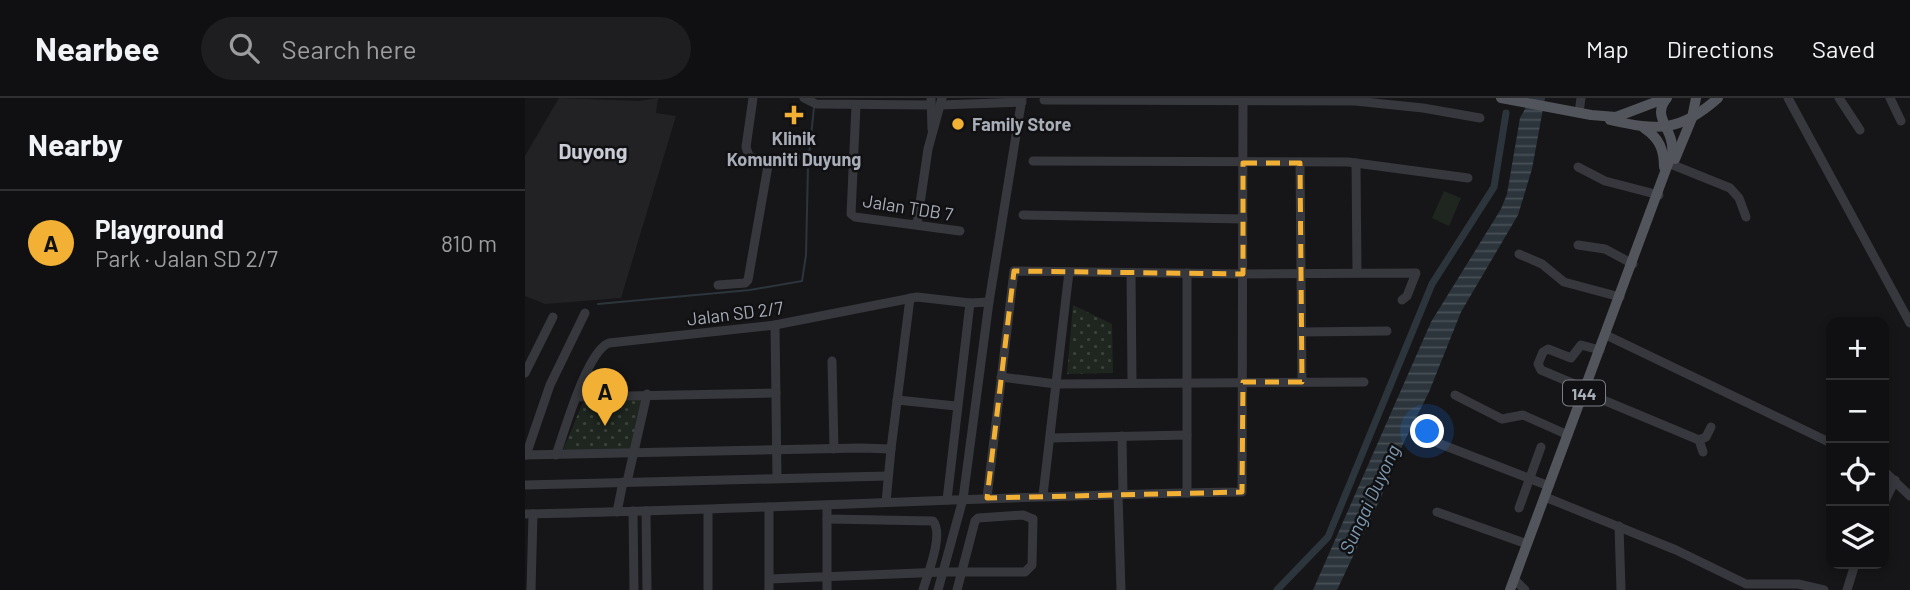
<!DOCTYPE html>
<meta charset="utf-8">
<style>
body{margin:0;font-family:Barlow,sans-serif;background:#1e1e20;color:#f1f3f6}
.controls{position:absolute;right:21px;bottom:21px;display:grid;overflow:hidden;border-radius:14px;box-shadow:0 4px 10px #0003}
.controls button{width:63px;height:63px;display:grid;place-items:center;padding:0;border:0;border-bottom:2px solid #303032;background:#101012;color:#f1f3f6;font:35px sans-serif}
.you{position:absolute;left:903px;top:334px;width:24px;height:24px;margin:-18px;border:5px solid #fff;border-radius:50%;background:#1a73e8;box-shadow:0 0 0 10px #1a73e833}
.badge{display:grid;place-items:center;width:46px;height:46px;border-radius:50%;background:#f2b134;color:#111;font-size:23px;font-weight:700}
.pin{position:absolute;translate:-50% -58px;filter:drop-shadow(0 2px 4px #0008)}
.pin::after{content:'';position:absolute;top:37px;width:24px;height:21px;background:inherit;clip-path:polygon(0 0,100% 0,50% 100%)}
.list{margin:0;padding:0;list-style:none}
h2{display:flex;justify-content:space-between;align-items:center;height:91px;margin:0;padding:0 28px;font-size:30px}
h2 small{font-size:23px;font-weight:400;color:#9c9d9f}
.list li{display:grid;grid-template-columns:46px 1fr auto;gap:21px;align-items:center;box-sizing:border-box;height:105px;padding:0 28px;border-top:2px solid #303032}
.list b{display:block;font-size:26px;white-space:nowrap}
.list p{margin:0;font-size:23px;white-space:nowrap;color:#9c9d9f}
.list em{font-size:23px;font-style:normal;color:#9c9d9f}
.icon{flex:none;width:38px;height:38px;fill:none;stroke:currentColor;stroke-width:2;stroke-linecap:round;stroke-linejoin:round}
.map{position:relative;flex:none;width:1385px;height:492px;overflow:hidden}
header{display:flex;align-items:center;gap:42px;box-sizing:border-box;height:98px;padding:0 35px;background:#101012;border-bottom:2px solid #303032}
header strong{font-size:33px}
nav{display:flex;gap:38px;margin-inline-start:auto;font-size:24px}
.search{width:490px;height:63px;background:#1e1e20;display:flex;align-items:center;gap:18px;box-sizing:border-box;padding:0 24px;border-radius:38px;color:#9c9d9f;font-size:26px}
main{display:flex}
aside{flex:1;background:#101012}
.map>svg:first-child{display:block}
</style>
<header>
<strong>Nearbee</strong>
<div class="search"><svg class="icon" aria-label="search" viewBox="0 0 24 24"><circle cx="10" cy="10" r="6"/><path d="M15 15l6 6"/></svg>Search here</div>
<nav><a>Map</a><a>Directions</a><a>Saved</a></nav>
</header>
<main>
<aside>
<h2>Nearby<small></small></h2>
<ul class="list">
<li><span class="badge">A</span><div><b>Playground</b><p>Park · Jalan SD 2/7</p></div><em>810 m</em></li>
</ul>
</aside>
<div class="map">
<svg width="1385" height="492" viewBox="0 0 1385 492">
<defs>
<pattern id="park-dots" width="8" height="8" patternUnits="userSpaceOnUse" patternTransform="scale(1.75)"><rect width="8" height="8" fill="#1e261f"/><path d="M2 2h.1M6 6h.1" fill="none" stroke="#3c433d" stroke-width="1.8" stroke-linecap="round"/></pattern>
<pattern id="water-rules" width="6" height="5" patternUnits="userSpaceOnUse" patternTransform="scale(1.75)"><rect width="6" height="5" fill="#2c353c"/><path d="M0 2.5h6" fill="none" stroke="#485056"/></pattern>
</defs>
<rect width="100%" height="100%" fill="#161618"/>
<polygon fill="#222225" points="34,0 114,3 133,0 131,15 151,18 96,200 20,206 0,198 0,58"/>
<g fill="url(#park-dots)">
<polygon points="548,207 587,226 588,275 542,276"/>
<polygon points="118,301 106,352 38,352 58,304"/>
</g>
<polygon fill="#1e261f" points="919,93 936,100 924,128 907,120"/>
<polygon fill="url(#water-rules)" points="1006,0 1020,0 1007,71 993,117 936,214 904,294 879,344 856,399 812,492 788,492 906,224 976,111 982,96 995,20"/>
<g fill="none" stroke-linecap="round" stroke-linejoin="round">
<polyline stroke="#2c353c" stroke-width="2" points="73,206 225,192 277,183 281,157 283,68 289,9"/>
<polyline stroke="#2c353c" stroke-width="7" points="752,492 803,439 907,186 969,89 981,15"/>
<g stroke="#37383d" stroke-width="9">
<path d="M228,0l-7,49 3,9c14,8 32,3 47,1"/>
<polyline points="279,0 291,6 405,7"/>
<polyline points="406,0 407,31"/>
<polyline points="1263,0 1385,225"/>
<polyline points="1314,0 1335,32"/>
<polyline points="1365,0 1376,23"/>
<polyline points="519,2 830,3 898,10 955,20"/>
<polyline points="416,7 497,4"/>
<polyline points="331,8 326,116 330,119 435,133"/>
<polyline points="1054,15 1056,0"/>
<polyline points="508,63 823,64 943,80"/>
<polyline points="775,65 777,284"/>
<polyline points="831,65 832,175"/>
<polyline points="1148,67 1205,90 1214,100 1221,119"/>
<polyline points="1053,69 1080,83 1134,97"/>
<polyline points="498,117 718,121"/>
<polyline points="392,126 403,51 417,0"/>
<polyline points="1053,147 1080,151 1108,166"/>
<polyline points="994,156 1017,166 1039,184 1095,199"/>
<polyline points="606,175 607,285"/>
<polyline points="193,187 220,185 223,182 244,62"/>
<polyline points="250,227 252,380"/>
<polyline points="777,234 862,233"/>
<polyline points="1081,237 1306,345"/>
<polyline points="307,263 309,351"/>
<polyline points="0,275 28,219"/>
<polyline points="476,279 531,286 839,284"/>
<polyline points="1061,291 1016,272 1013,266 1018,254 1023,251 1046,260 1056,247 1075,252"/>
<polyline points="1059,294 1174,342 1178,354"/>
<polyline points="930,297 977,321 998,317 1043,337"/>
<polyline points="52,299 251,295"/>
<polyline points="372,302 431,308"/>
<polyline points="597,338 598,396"/>
<polyline points="525,340 662,337"/>
<polyline points="905,342 1024,388"/>
<polyline points="1174,342 1181,339 1186,329"/>
<polyline points="0,357 336,350 366,351"/>
<polyline points="1,357 25,287 60,215"/>
<path d="M31,357c9,-25 31,-104 53,-112l166,-18 142,-28 53,6 19,-1"/>
<polyline points="1359,373 1385,398"/>
<polyline points="102,384 122,296"/>
<polyline points="0,387 363,378"/>
<polyline points="662,395 662,175"/>
<polyline points="593,396 596,492"/>
<polyline points="518,397 544,174"/>
<polyline points="1020,399 1151,452 1221,486 1273,486 1299,492"/>
<polyline points="462,400 489,173 718,176 891,175 882,198 877,202"/>
<polyline points="422,402 445,205"/>
<polyline points="361,404 366,351 385,200"/>
<polyline points="1359,405 1370,382"/>
<polyline points="302,407 302,492"/>
<polyline points="244,409 244,492"/>
<polyline points="994,410 1016,349"/>
<polyline points="183,412 183,492"/>
<polyline points="108,413 109,492"/>
<polyline points="121,413 122,492"/>
<polyline points="92,414 98,384"/>
<polyline points="912,414 1002,446"/>
<path d="M0,416c239,-4 478,-19 717,-22l1,-394"/>
<path d="M302,421l106,2c11,13 -5,52 -10,69"/>
<polyline points="1094,428 1096,492"/>
<polyline points="245,481 418,474 500,474 507,467 508,421 498,417 453,420 450,423 432,492"/>
<polyline points="989,481 1000,492"/>
<polyline points="6,492 8,416"/>
<polyline points="413,492 438,401 464,204 497,0"/>
<polyline points="1322,492 1330,466"/>
</g>
<g stroke="#53555c" stroke-width="10">
<polyline points="976,0 1066,17 1091,19 1141,0"/>
<path d="M1085,22c48,11 70,12 108,-22"/>
<path d="M1119,30c15,10 20,21 20,39"/>
<polyline points="1150,61 1167,20 1171,0"/>
<path d="M985,492l162,-437c3,-25 -22,-35 -5,-55"/>
</g>
</g>
<path fill="none" stroke="#f2b134" stroke-width="5" stroke-dasharray="14 9" stroke-linejoin="round" d="M718,65h57l2,219h-59l-1,110 -255,6 27,-227 229,3z"/>
<g fill="#f2b134" stroke="#111113" stroke-width="2.5">
<path d="M265.5 6.5h7v7h7v7h-7v7h-7v-7h-7v-7h7z"/>
<circle cx="433" cy="26" r="7"/>
</g>
<g text-anchor="middle" dominant-baseline="central" stroke-width="5" stroke-linejoin="round" paint-order="stroke">
<rect fill="#111113" stroke="#7b7e86" stroke-width="2" x="1038" y="282.5" width="42" height="25" rx="5"/>
<g font-size="16" font-weight="bold" fill="#a8adb8">
<text x="1059" y="295">144</text>
</g>
<g font-size="18" font-weight="bold" fill="#a8adb8" stroke="#111113" text-anchor="start">
<text x="447" y="26">Family Store</text>
<text x="269" y="40" text-anchor="middle">Klinik<tspan x="269" dy="21">Komuniti Duyung</tspan></text>
</g>
<g font-size="18" fill="#a8adb8" stroke="#111113">
<text transform="translate(383 109) rotate(9)">Jalan TDB 7</text>
<text transform="translate(210 215) rotate(-7)">Jalan SD 2/7</text>
</g>
<g font-size="19" font-style="italic" fill="#7f9bb3" stroke="#111113">
<text transform="translate(844 401) rotate(-65)">Sungai Duyong</text>
</g>
<g font-size="21" font-weight="bold" fill="#c9ccd4" stroke="#111113">
<text x="68" y="52">Duyong</text>
</g>
</g>
</svg>
<div class="controls">
<button>+</button>
<button>−</button>
<button><svg class="icon" aria-label="locate" viewBox="0 0 24 24"><circle cx="12" cy="12" r="6"/><path d="M12 2v4M12 18v4M2 12h4M18 12h4"/></svg></button>
<button><svg class="icon" aria-label="layers" viewBox="0 0 24 24"><path d="M12 4l9 5-9 5-9-5zM3 14l9 5 9-5"/></svg></button>
</div>
<div class="you"></div>
<div class="pin badge" style="left:80px;top:328px">A</div>
</div>
</main>
